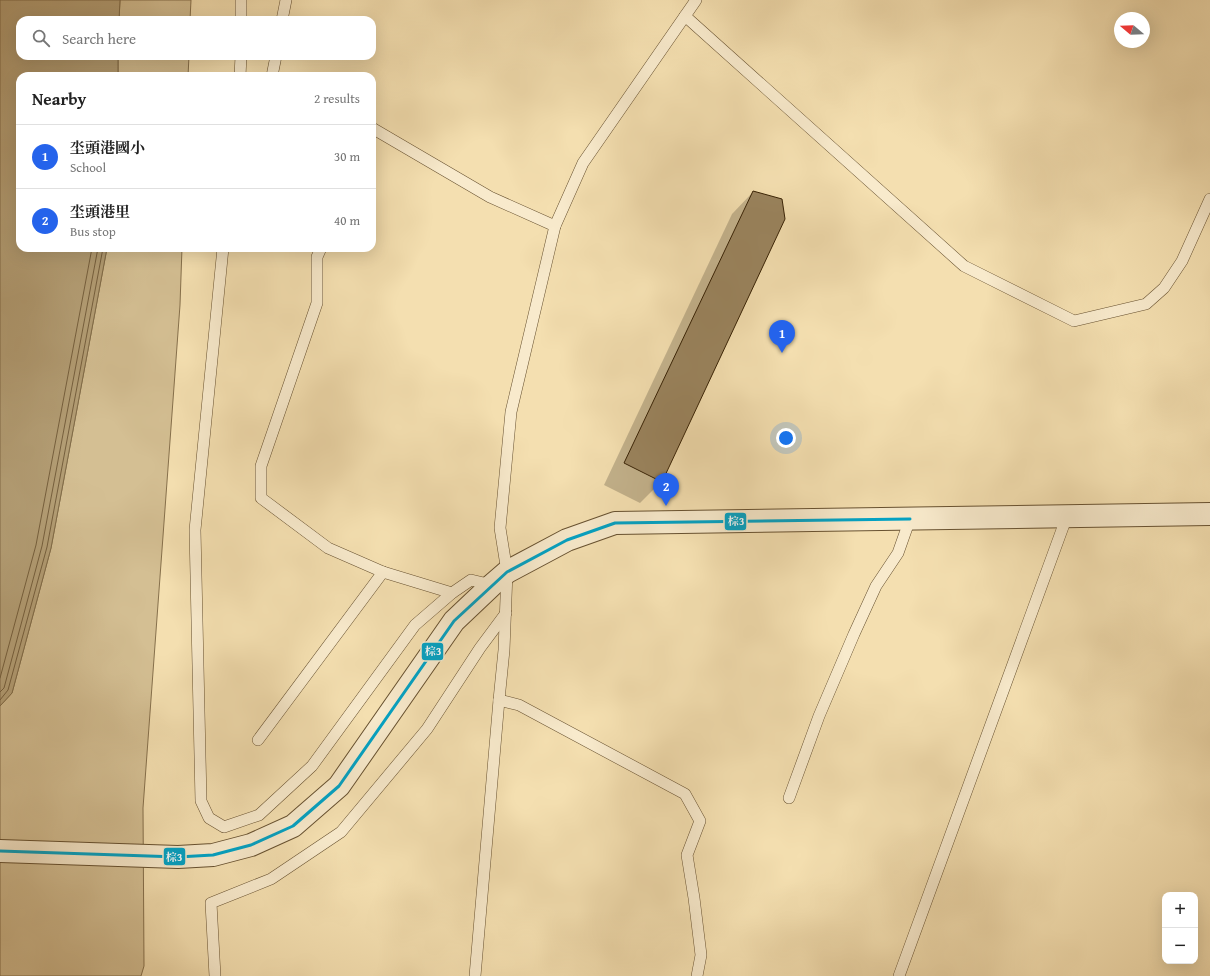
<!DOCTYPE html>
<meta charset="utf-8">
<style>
body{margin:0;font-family:"Gentium Book Plus","Noto Serif TC",serif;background:#f2f2f2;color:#222}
.controls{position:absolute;right:12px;bottom:12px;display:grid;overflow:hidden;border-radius:8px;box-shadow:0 4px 16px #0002}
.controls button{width:36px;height:36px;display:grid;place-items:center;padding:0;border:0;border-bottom:1px solid #e0e0e0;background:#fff;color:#222;font:20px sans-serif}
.compass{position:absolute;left:1114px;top:12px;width:36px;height:36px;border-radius:50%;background:#fff;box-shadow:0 4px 16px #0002;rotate:289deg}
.you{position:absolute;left:786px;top:438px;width:14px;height:14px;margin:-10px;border:3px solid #fff;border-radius:50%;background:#1a73e8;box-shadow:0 0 0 6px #1a73e833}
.badge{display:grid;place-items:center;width:26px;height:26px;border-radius:50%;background:#2563eb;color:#fff;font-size:13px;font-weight:700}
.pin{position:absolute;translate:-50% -33px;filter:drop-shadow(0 1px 2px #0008)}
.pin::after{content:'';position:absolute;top:21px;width:14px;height:12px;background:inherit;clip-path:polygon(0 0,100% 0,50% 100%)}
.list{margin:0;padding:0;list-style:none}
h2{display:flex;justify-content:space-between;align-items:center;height:52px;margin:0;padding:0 16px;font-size:17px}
h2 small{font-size:13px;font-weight:400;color:#767676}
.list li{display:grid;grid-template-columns:26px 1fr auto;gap:12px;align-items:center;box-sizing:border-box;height:64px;padding:0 16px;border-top:1px solid #e0e0e0}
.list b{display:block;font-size:15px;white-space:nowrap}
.list p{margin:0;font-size:13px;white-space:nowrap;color:#767676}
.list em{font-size:13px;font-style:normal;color:#767676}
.icon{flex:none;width:22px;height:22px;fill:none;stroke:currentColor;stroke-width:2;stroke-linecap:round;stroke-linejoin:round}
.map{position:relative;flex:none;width:1210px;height:976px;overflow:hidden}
.search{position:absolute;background:#fff;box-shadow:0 4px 16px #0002;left:16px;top:16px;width:360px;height:44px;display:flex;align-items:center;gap:10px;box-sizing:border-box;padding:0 14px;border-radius:12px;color:#767676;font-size:15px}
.panel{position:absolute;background:#fff;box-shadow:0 4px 16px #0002;left:16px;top:72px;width:360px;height:180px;border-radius:12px}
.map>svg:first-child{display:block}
</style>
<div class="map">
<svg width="1210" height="976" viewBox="0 0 1210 976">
<rect width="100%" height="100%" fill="#f4dfb0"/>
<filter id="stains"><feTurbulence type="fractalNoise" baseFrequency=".005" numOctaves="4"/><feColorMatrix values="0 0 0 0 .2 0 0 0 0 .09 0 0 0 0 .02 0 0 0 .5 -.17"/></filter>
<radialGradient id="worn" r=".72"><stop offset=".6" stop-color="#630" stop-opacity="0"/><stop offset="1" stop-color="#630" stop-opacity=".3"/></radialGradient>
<g fill="#d4bf93" stroke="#86704c">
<polygon points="120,0 191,0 190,20 119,20"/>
<polygon points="118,56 189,56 188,76 118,76"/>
<polygon points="107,248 182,248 180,305 143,808 144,966 141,976 0,976 0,706 12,693 51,548"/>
</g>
<polygon fill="#b49f76" stroke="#826d49" points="0,0 120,0 119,20 20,20 20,56 118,56 118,76 20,76 20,248 107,248 51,548 12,693 0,706"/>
<polygon fill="#0003" points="753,192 784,219 661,482 640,503 604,485 732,214"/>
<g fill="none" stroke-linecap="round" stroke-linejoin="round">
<g stroke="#76603e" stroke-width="1">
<polyline points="0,678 36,545 92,248"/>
<polyline points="0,692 4,688 42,546 98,248"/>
<polyline points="0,700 8,690 47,547 103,248"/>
</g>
</g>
<polygon fill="#9a845e" stroke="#382205" points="753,191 782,199 785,219 662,482 624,463"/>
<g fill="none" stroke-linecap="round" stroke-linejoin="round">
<defs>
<g id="service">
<polyline points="241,0 241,20"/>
<polyline points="685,16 964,266 1074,321 1146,304 1164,288 1182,261 1210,199"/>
<polyline points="282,20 286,0"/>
<polyline points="240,76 241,56"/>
<polyline points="272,76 276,56"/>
<polyline points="372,128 490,197 555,226"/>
<polyline points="223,248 195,530 201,801 209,818 224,827 259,815 312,766 415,625 452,593 471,580 492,585"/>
<polyline points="321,248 317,257 317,303 261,466 261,498 328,548 383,572 452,593"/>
<polyline points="499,700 519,705 685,794 700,821 687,855 694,898 701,955 697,976"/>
<polyline points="258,740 383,572"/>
<polyline points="789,798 819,716 854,634 876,586 898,553 910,519"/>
<polyline points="215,976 211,903 271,879 341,832 427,729 480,648 506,613"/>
<polyline points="475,976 499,700 504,650 507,572 500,528 511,412 555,226 583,163 696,0"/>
<polyline points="899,976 1067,516"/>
</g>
<polyline id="tertiary" points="0,851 178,857 213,855 251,845 293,826 339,786 454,621 492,585 507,572 567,540 615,523 1210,514"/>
</defs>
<use href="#service" stroke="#675130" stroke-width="12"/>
<use href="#tertiary" stroke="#675130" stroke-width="24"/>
<use href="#service" stroke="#f8eacc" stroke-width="11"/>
<use href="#tertiary" stroke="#f8eacc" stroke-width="22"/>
<defs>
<polyline id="bus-1" points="0,851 178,857 213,855 251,845 293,826 339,786 454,621 507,572 567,540 615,523 910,519"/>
</defs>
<use href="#bus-1" stroke="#f8eacc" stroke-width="6"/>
<use href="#bus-1" stroke="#03a2c4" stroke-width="3"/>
</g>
<g stroke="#f8eacc" stroke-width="1.5">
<rect x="724" y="512" width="23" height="19" rx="4" fill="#03a2c4"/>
<rect x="421" y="642" width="23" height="19" rx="4" fill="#03a2c4"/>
<rect x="163" y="847" width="23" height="19" rx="4" fill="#03a2c4"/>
</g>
<g font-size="11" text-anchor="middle" font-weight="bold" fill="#fff">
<text x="736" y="525">棕3</text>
<text x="433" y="655">棕3</text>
<text x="174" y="861">棕3</text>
</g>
<rect width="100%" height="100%" filter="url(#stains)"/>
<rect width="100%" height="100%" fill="url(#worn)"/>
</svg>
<div class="controls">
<button>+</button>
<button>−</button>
</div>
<svg class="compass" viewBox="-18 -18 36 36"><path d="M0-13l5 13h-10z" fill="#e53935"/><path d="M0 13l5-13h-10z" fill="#767676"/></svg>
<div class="you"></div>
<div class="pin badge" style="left:782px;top:353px">1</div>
<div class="pin badge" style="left:666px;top:506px">2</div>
<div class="search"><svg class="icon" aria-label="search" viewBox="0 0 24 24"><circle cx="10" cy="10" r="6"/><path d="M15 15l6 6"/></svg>Search here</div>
<section class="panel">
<h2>Nearby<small>2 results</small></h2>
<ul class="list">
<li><span class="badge">1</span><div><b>坔頭港國小</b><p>School</p></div><em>30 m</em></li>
<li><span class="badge">2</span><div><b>坔頭港里</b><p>Bus stop</p></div><em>40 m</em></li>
</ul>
</section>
</div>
